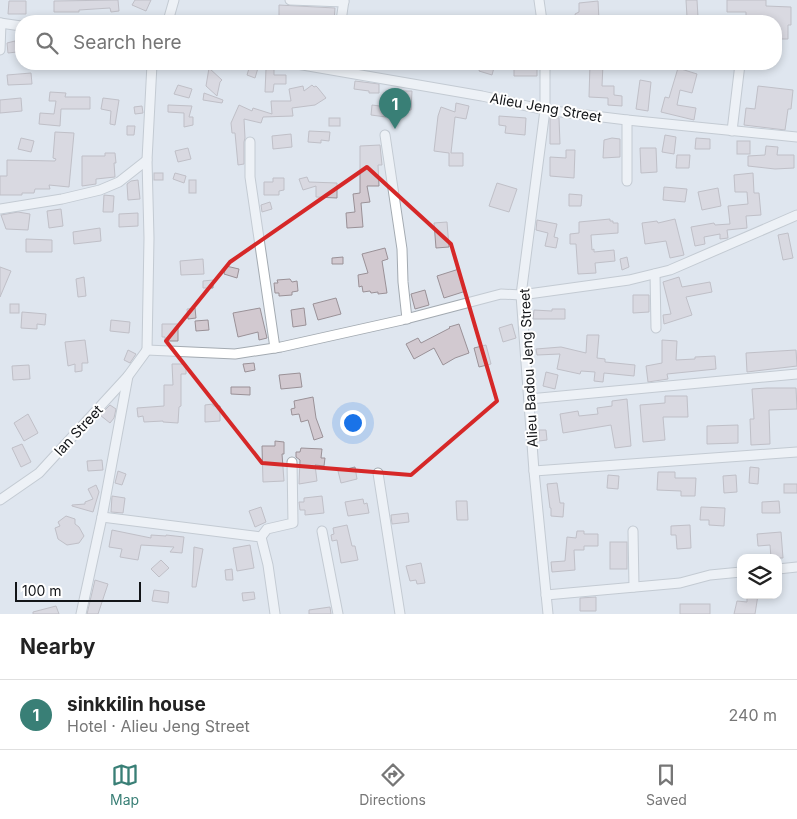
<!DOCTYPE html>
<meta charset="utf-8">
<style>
body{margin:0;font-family:Inter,sans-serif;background:#f2f2f2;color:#222}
.controls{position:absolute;right:15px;bottom:15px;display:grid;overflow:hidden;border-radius:10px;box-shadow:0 2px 8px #0003}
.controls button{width:45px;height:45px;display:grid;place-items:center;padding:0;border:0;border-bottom:1px solid #e0e0e0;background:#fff;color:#222;font:25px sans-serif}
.scale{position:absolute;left:15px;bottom:12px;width:126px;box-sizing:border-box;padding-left:5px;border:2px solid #131518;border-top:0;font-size:14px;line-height:18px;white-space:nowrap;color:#131518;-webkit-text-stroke:4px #fff;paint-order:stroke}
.you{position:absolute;left:352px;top:422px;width:18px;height:18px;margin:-12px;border:4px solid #fff;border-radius:50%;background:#1a73e8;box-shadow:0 0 0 8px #1a73e833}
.badge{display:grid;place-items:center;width:32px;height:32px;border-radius:50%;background:#397f76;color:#fff;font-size:16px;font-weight:700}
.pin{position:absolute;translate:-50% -41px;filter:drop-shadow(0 1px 2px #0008)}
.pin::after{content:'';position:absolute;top:26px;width:18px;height:15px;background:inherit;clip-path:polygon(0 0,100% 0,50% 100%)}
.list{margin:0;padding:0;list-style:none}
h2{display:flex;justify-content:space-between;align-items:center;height:65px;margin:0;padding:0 20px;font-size:21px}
h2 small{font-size:16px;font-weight:400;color:#767676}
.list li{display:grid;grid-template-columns:32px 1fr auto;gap:15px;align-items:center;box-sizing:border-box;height:70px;padding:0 20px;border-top:1px solid #e0e0e0}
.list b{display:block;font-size:19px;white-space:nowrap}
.list p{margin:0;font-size:16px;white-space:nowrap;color:#767676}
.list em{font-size:16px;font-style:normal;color:#767676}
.icon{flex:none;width:28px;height:28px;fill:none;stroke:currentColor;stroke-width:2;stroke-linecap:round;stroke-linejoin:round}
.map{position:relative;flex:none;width:797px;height:614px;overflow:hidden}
.search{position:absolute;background:#fff;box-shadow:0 2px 8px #0003;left:15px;right:15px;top:15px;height:55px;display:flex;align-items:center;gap:12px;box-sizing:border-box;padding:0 18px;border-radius:20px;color:#767676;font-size:19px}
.sheet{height:135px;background:#fff}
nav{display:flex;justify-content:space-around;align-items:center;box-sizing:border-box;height:70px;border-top:1px solid #e0e0e0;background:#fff;font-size:14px;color:#767676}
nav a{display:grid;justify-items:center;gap:2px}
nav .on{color:#397f76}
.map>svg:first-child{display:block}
</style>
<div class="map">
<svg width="797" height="614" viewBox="0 0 797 614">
<rect width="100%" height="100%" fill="#dfe6ef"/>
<g fill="#d2c9d0" stroke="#9a9197">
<polygon points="118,0 119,11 111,12 110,8 79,10 79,12 54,12 54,1"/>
<polygon points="135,0 151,0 146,11 132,5"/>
<polygon points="686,0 697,0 698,17 687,17"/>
<polygon points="727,0 766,0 766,6 791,7 791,25 788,25 788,39 776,39 776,21 746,21 746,12 727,12"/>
<polygon points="9,1 26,1 26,14 8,14"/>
<polygon points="598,1 599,20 576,21 575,14 579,12 579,3"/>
<polygon points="279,5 335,8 334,21 312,21 296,18 296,16 279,17"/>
<polygon points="15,41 17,52 8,53 7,43"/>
<polygon points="481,64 495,64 492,75 479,71"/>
<polygon points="514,64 534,64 534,67 537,67 537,76 514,76"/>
<polygon points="590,64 603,64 602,86 614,86 614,95 622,96 622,106 608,105 608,98 589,97"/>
<polygon points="250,65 258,68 255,78 247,75"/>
<polygon points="209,68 222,80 220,82 217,96 206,86"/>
<polygon points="678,68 697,74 692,93 680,90 677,105 696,108 694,120 661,112 665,97 669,98"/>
<polygon points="266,69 274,69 274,75 286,75 286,84 274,84 273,92 265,92"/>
<polygon points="31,73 32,84 8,85 7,75"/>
<polygon points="640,80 651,82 648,111 636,109"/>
<polygon points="355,81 379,84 379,93 369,93 369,91 354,89"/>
<polygon points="178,85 192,89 189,98 174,94"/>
<polygon points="312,85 314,87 316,86 318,88 326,98 315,105 292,108 293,116 263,117 261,123 244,119 245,138 244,142 244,164 238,165 235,133 232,133 231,123 239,105 252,111 253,108 272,114 271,101 291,101 289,89 303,86 304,91"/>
<polygon points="758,86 793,90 791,109 788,109 785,130 744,125 746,108 755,109"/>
<polygon points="394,91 412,91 411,110 394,109"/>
<polygon points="50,92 66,93 65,97 90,97 90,109 61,109 60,126 39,124 40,113 54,114 56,101 49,101"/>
<polygon points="204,93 223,100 222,103 203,100"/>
<polygon points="21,98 22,111 0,113 0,100"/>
<polygon points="103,98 119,100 115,125 110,124 111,111 101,109"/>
<polygon points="456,103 469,106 466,119 455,117 451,153 463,153 463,166 449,166 449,153 434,151 438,116 441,107 455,112"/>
<polygon points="168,105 192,106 189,117 193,117 193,125 184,127 184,113 168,112"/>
<polygon points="372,105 387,107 386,117 371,115"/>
<polygon points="142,106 143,113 135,114 134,107"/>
<polygon points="499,116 526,118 525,135 505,133 506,126 499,125"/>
<polygon points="550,117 559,118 560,144 550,144"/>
<rect x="329" y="118" width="11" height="8"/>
<polygon points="127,126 135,126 134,135 127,135"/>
<polygon points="309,131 330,132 329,141 321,140 321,143 308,142"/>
<polygon points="55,132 74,133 69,187 49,185 50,189 35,189 34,193 22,193 22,195 0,195 0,176 7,176 7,160 55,161 56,159 53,158"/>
<polygon points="291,134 292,147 273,149 272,136"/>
<polygon points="665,135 676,137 674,154 662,152"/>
<polygon points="21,138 34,141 31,152 18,149"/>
<polygon points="612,138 620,139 620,157 603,158 604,140"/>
<polygon points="696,138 710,139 710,149 695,149"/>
<rect x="737" y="141" width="13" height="13"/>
<polygon points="380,145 382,165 378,165 379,186 367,186 370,202 361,203 363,227 347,228 346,213 355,212 353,194 360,193 360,146"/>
<polygon points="766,146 778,147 777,155 794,155 794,168 775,169 748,166 748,156 765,155"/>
<polygon points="188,148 191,159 178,162 175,151"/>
<polygon points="640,148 656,148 657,172 641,173"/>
<polygon points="566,150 575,150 574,178 550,176 550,157 566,158"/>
<polygon points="105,153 115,153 116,163 114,163 115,177 96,179 96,184 82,186 82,156 105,156"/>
<polygon points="677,155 690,155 689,168 676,168"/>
<rect x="154" y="173" width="9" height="7"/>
<polygon points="175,173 186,176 184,183 173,179"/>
<polygon points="753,173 754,193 759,193 761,215 746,216 747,228 727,230 728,238 720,239 720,234 704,237 705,244 695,246 691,227 714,223 715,225 730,224 728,206 748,204 747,192 735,192 734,175"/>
<polygon points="307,177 309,182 337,183 337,198 316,197 316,186 303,190 299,179"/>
<polygon points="273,178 284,178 284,190 279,191 279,195 264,195 264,182 273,182"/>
<polygon points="138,180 140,199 128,200 127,184 131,181"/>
<rect x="189" y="180" width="7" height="13"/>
<polygon points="497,183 517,189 509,212 489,206"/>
<polygon points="664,187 687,189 685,202 663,200"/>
<polygon points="718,188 721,206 702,210 698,192"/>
<polygon points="569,194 582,195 581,206 569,206"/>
<polygon points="104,195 114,196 113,212 103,212"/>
<polygon points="270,202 272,209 262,212 261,205"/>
<polygon points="61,209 63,226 49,228 47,211"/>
<polygon points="18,212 30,214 28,230 6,229 1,215"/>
<polygon points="138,213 138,226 119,227 119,214"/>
<polygon points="610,219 610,221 613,221 613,223 618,223 618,233 591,235 592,250 594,249 594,252 614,250 615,261 595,263 596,273 578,274 576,244 570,244 570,234 579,233 579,222"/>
<polygon points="675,219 684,255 670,258 666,241 645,244 642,223 657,221 658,223"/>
<polygon points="537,220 557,224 554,237 558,238 556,248 545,246 548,233 536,230"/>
<polygon points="447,222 449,247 436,248 434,223"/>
<polygon points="100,228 101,241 74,244 73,232"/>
<polygon points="788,233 793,258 783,260 778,235"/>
<polygon points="26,239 52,240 52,252 26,252"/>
<polygon points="385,248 388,259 382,261 387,293 378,294 378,292 371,293 370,291 363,292 362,286 359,287 358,275 368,273 362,254"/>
<polygon points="343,257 343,264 332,264 332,258"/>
<polygon points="627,257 629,267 622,270 620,259"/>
<polygon points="203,259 204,274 181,275 180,261"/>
<polygon points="226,266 239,269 237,278 224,274"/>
<polygon points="0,267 11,271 0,297"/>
<polygon points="459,269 466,291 444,298 437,276"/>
<polygon points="84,277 86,296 78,297 76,279"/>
<polygon points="679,277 682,287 710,282 712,292 686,297 692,315 664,324 663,315 671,314 663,282"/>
<polygon points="290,279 292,282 297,281 298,291 292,292 292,295 279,296 279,293 275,293 274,283 278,283 277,280"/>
<polygon points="213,280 213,288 203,288 203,281"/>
<polygon points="425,290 429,305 415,309 411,294"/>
<polygon points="633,295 649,295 649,312 633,313"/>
<polygon points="336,298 341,314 318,320 313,304"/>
<rect x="10" y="304" width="9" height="9"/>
<polygon points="195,308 196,318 188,319 187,309"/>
<polygon points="260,308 267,338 259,340 258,332 238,337 233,313"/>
<polygon points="304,308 306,325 293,327 291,310"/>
<polygon points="552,309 565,309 565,319 533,319 534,310 552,311"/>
<polygon points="22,312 46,314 45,325 37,324 37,329 21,328"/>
<polygon points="111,320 130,322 129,333 110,331"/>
<polygon points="208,320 209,330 196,331 195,321"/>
<polygon points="162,324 178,324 178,341 165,341 165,337 162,337"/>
<polygon points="459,324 469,353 455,358 443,365 434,348 414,359 406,344 418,338 421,343 450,328 449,327"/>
<polygon points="512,324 516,338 503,342 499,328"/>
<polygon points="587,335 599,335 597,358 605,359 605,362 635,365 634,376 604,373 603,382 594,381 595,372 581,371 580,374 557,369 560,354 537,355 536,349 561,347 586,353"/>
<polygon points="85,340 88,363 82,363 82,371 75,372 75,364 68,366 65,342"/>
<polygon points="662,340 677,341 676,360 695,359 695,357 715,356 716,369 667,374 668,379 648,382 646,366 662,363"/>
<polygon points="486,345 491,364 479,367 474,348"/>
<polygon points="128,350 136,354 130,363 124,360"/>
<polygon points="796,350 797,366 747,372 746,353"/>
<polygon points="254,363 255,370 245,372 243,364"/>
<polygon points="172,364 186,364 186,374 181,374 181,406 179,407 178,423 163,422 163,421 144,422 143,416 138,417 137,408 164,406 164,385 173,385"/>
<polygon points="29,365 30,379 13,380 12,366"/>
<polygon points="546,372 558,375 555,389 543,386"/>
<polygon points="300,373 302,387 281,389 279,375"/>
<polygon points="231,387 250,387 250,395 231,394"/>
<polygon points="767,388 796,388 797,409 769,410 770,444 751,445 750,419 754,419 752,389"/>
<polygon points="665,396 687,396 688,417 663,417 665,440 643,442 640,405 665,403"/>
<polygon points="313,397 316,418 323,437 314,440 308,420 301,422 299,414 292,415 291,409 295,408 294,401"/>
<polygon points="627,399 631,446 615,448 611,425 563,433 560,414 578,411 579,416 598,414 597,408 612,406 612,401"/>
<polygon points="213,404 213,406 220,406 220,421 205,422 205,405"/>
<polygon points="110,405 116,409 114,418 110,423 100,415"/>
<polygon points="28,414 38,433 24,441 14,423"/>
<polygon points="738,425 738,443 707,444 707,426"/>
<polygon points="539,430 546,430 547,440 539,441"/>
<polygon points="275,441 284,442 284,454 282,454 284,481 263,482 262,446 275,446"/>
<polygon points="22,444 31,462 21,467 12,448"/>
<polygon points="301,448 322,449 321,458 325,458 324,466 315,465 317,481 299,484 300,460 296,457 296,452 300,452"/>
<polygon points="102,460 103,470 88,471 87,461"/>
<polygon points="355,467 357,479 341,483 338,471"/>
<polygon points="750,467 759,468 758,484 749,483"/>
<polygon points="118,471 126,474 122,485 115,483"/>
<polygon points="658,472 675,472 675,478 696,478 695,496 681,496 681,491 657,490"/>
<polygon points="608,475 619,476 618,489 607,488"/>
<polygon points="736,475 737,492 724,493 723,476"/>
<polygon points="557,483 560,503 564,503 563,517 551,516 551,508 550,508 547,484"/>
<rect x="784" y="484" width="13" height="9"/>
<polygon points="96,485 99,492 93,512 72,506 72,505 85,504 85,502 93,499 88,489"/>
<polygon points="112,496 125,498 123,513 111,512"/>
<polygon points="322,496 324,513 305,515 305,510 300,510 299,502 304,502 304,498"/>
<polygon points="363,499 364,504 367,503 369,513 348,516 345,502"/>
<polygon points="456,501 467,501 468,520 457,520"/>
<polygon points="779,501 780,513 762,513 762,502"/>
<polygon points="261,507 266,522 255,527 249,511"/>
<polygon points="701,507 725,508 724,526 709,525 709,520 700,520"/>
<polygon points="408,513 409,522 392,524 391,515"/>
<polygon points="66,516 75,519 75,524 79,527 84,536 79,543 67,545 58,539 55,528 60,526 58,522"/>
<polygon points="347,525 352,546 355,546 358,560 341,563 337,540 332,541 331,535 334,534 333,528"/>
<polygon points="690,525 691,548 677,549 676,535 671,535 671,526"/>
<polygon points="112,530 151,538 151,535 166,536 166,535 184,537 182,553 170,552 174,547 141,545 138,560 120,557 122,549 109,547"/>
<polygon points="577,531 584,531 584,534 598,534 598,546 584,546 584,550 574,550 575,570 552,572 551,562 565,561 567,537 576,538"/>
<polygon points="781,532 783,558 771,558 770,545 758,546 757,534"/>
<rect x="610" y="542" width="17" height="27"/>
<polygon points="250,545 254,568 237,571 233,548"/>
<polygon points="194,547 203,549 196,587 192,587"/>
<polygon points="161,560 169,568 159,577 151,569"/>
<polygon points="421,563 425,583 417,584 416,580 410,581 406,566"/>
<polygon points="232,569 233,580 226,580 225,570"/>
<polygon points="95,580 108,584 98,614 87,614"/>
<polygon points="154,590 169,592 168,603 152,601"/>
<polygon points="254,592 255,599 243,601 242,593"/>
<polygon points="747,595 758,595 755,614 734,614 737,601 747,602"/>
<polygon points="596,597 596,611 580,611 580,598"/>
<rect x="680" y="604" width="30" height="10"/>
<polygon points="56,606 59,614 33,614 33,612"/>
<polygon points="330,607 331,614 309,614 309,610"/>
</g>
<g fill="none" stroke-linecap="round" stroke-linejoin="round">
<defs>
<g id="minor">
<polyline points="290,0 344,2"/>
<polyline points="539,0 542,21"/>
<polyline points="168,21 174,0"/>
<polyline points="341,21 344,0"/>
<polyline points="0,23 21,26"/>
<polyline points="0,50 1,23"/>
<polyline points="297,64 482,96 545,110 627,120 797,137"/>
<polyline points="545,64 545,110 521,295 534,471 548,614"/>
<polyline points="627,120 627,181"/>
<polyline points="732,131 740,64"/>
<polyline points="385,135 402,249 403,282 407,319"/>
<polyline points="250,142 250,177 275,348"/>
<polyline points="0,209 62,199 100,190 119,182 147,160"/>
<polyline points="655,274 656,328"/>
<polyline points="147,350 235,354 281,347 402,320 501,294 521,295 629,280 670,270 797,215"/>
<polyline points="147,350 149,238 147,160 152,64"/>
<polyline points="529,399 797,374"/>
<polyline points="534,471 797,452"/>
<polyline points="378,473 400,614"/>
<polyline points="0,500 39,473 128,376 147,350"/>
<polyline points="102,517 261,537 268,565 275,614"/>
<polyline points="322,531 338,614"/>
<polyline points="633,531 634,587"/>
<polyline points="261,537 267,529 293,523 292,462"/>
<polyline points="778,569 797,567"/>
<polyline points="546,595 680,583 710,575 741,572"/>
<polyline points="81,614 102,517 128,376"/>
</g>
</defs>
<use href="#minor" stroke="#a3aab1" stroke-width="11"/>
<use href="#minor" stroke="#fff" stroke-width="9"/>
</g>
<path d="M0 0H797V614H0ZM367,167l84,77 46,157 -86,74 -149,-12 -96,-122 64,-79z" fill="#dfe6ef" fill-opacity=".55" fill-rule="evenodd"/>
<path fill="none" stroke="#d62828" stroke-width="4" stroke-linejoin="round" d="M367,167l84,77 46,157 -86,74 -149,-12 -96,-122 64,-79z"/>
<g text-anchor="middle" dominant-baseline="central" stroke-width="4" stroke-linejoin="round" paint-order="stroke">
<g font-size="14" fill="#131518" stroke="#fff">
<text transform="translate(546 107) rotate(10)">Alieu Jeng Street</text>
<text transform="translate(528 368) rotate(-93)">Alieu Badou Jeng Street</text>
<text transform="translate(78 430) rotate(-47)">Ian Street</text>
</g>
</g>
</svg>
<div class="controls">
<button><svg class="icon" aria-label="layers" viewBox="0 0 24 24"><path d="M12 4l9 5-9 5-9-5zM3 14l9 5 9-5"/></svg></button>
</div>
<div class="scale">100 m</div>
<div class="you"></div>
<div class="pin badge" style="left:395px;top:129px">1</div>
<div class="search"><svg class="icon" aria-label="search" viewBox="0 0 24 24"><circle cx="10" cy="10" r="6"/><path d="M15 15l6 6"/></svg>Search here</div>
</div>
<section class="sheet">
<h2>Nearby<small></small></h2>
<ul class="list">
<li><span class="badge">1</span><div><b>sinkkilin house</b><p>Hotel · Alieu Jeng Street</p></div><em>240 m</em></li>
</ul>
</section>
<nav>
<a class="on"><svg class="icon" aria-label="map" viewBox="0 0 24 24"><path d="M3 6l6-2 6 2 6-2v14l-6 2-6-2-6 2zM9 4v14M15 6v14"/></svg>Map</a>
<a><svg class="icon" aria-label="directions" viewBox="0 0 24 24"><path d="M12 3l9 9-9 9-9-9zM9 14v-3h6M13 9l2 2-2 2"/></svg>Directions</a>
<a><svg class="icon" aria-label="saved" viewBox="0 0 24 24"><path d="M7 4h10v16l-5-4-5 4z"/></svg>Saved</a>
</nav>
